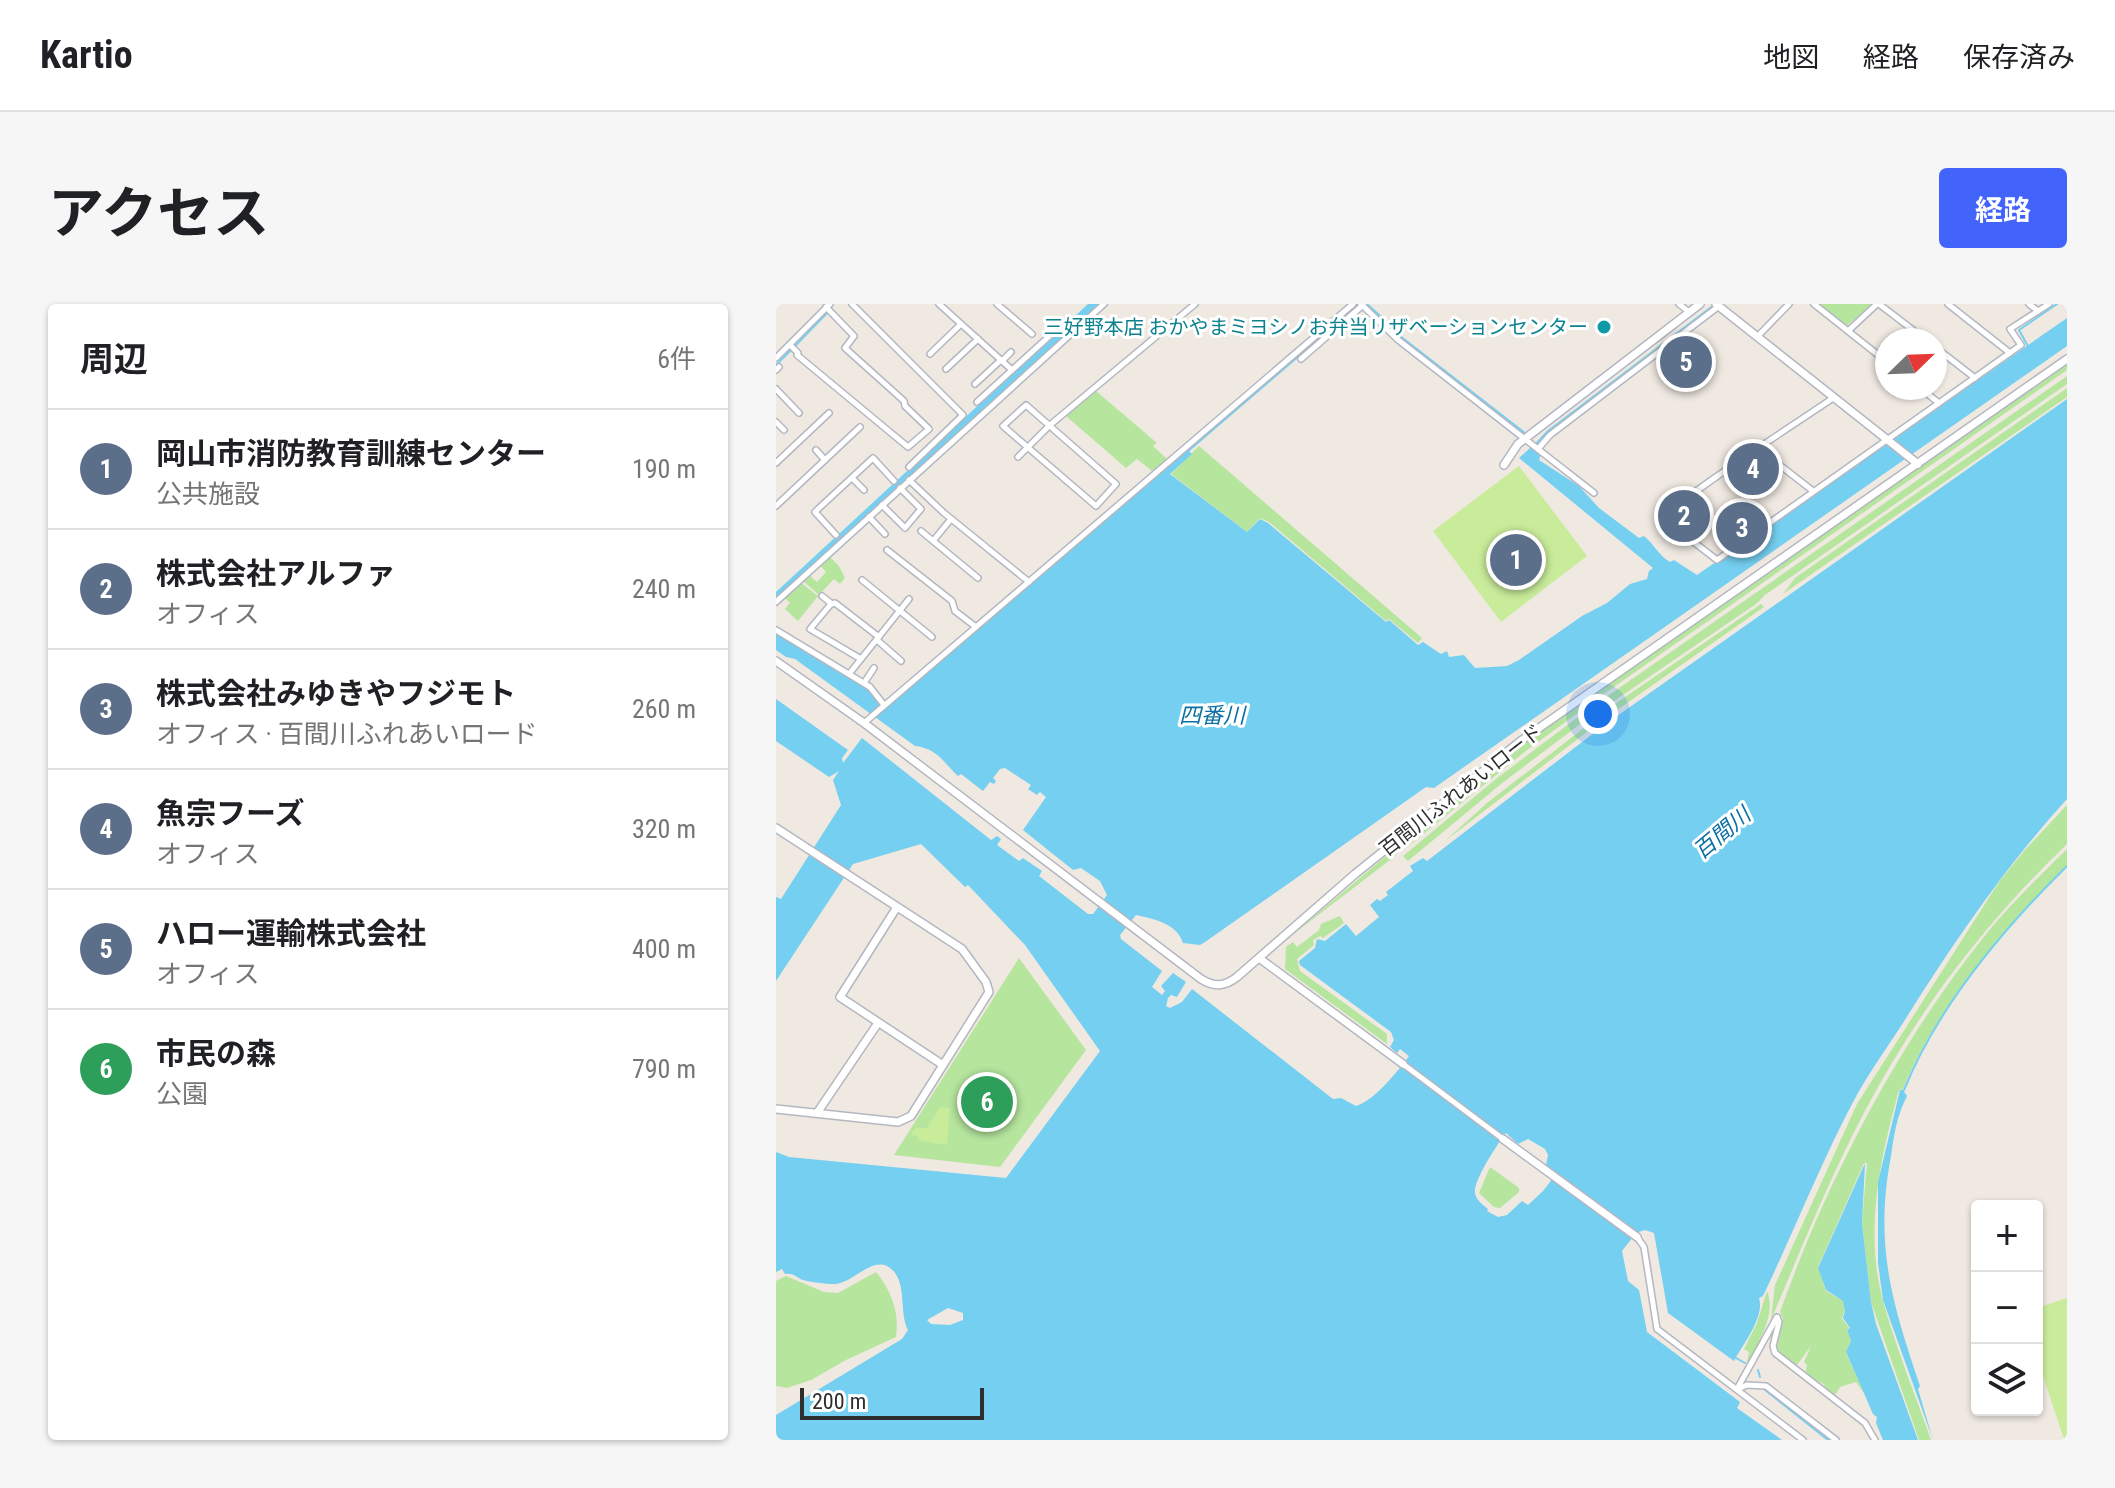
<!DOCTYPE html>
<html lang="ja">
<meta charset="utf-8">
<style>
body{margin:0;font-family:"Roboto Condensed","Noto Sans JP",sans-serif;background:#f6f6f6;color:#202124}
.controls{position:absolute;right:24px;bottom:24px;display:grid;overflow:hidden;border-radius:8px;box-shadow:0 2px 6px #0004}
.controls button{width:72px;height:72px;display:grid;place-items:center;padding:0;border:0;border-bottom:2px solid #e0e0e0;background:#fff;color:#202124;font:40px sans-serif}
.compass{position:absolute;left:1099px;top:24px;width:72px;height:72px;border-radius:50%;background:#fff;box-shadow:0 2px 6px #0004;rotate:67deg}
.scale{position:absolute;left:24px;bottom:20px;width:184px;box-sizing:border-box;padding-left:8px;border:4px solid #2e2e2e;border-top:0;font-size:22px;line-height:28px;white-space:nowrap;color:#2e2e2e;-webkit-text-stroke:6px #fff;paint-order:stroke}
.you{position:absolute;left:822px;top:410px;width:28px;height:28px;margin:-20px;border:6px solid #fff;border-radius:50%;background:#1a73e8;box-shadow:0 0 0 12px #1a73e833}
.badge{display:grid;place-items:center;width:52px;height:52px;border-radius:50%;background:#4264fb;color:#fff;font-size:26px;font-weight:700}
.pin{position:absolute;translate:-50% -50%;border:4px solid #fff;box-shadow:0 2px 8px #0006}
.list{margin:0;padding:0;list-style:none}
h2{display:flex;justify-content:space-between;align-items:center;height:104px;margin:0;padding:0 32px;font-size:34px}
h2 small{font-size:26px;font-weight:400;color:#757577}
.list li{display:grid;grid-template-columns:52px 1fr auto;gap:24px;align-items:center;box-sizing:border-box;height:120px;padding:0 32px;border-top:2px solid #e0e0e0}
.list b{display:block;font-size:30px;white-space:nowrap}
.list p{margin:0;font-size:26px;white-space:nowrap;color:#757577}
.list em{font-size:26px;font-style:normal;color:#757577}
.icon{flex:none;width:44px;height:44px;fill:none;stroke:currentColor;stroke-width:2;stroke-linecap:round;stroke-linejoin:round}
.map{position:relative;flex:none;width:1291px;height:1136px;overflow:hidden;border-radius:8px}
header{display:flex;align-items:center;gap:48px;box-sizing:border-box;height:112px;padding:0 40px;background:#fff;border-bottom:2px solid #e0e0e0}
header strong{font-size:38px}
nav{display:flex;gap:44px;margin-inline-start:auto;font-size:28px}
.intro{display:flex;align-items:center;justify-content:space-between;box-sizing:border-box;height:192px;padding:0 48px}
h1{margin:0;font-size:56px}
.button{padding:20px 36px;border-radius:8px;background:#4264fb;color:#fff;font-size:28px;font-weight:700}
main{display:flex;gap:48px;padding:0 48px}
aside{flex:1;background:#fff;border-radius:8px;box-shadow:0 2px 6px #0004}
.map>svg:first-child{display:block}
</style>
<header>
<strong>Kartio</strong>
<nav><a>地図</a><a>経路</a><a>保存済み</a></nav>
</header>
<div class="intro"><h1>アクセス</h1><a class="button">経路</a></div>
<main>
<aside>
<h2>周辺<small>6件</small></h2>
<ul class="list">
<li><span class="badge" style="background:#5c6f8a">1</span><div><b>岡山市消防教育訓練センター</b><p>公共施設</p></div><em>190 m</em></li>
<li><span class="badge" style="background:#5c6f8a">2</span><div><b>株式会社アルファ</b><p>オフィス</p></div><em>240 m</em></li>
<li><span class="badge" style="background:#5c6f8a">3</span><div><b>株式会社みゆきやフジモト</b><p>オフィス · 百間川ふれあいロード</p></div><em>260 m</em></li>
<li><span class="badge" style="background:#5c6f8a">4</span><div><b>魚宗フーズ</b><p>オフィス</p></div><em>320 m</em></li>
<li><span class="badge" style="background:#5c6f8a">5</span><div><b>ハロー運輸株式会社</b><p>オフィス</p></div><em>400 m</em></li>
<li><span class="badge" style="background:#2e9e5b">6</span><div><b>市民の森</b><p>公園</p></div><em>790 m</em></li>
</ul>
</aside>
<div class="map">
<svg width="1291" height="1136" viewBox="0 0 1291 1136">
<rect width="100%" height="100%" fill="#efe9e1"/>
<g fill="#b6e59e">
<polygon points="1043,0 1097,0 1070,22"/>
<polygon points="1291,59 1291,66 832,387 751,446 630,544 658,516 657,514 770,421"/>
<polygon points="1291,72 1291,80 989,291 980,300 819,410 813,405"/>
<polygon points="1291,84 1291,93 1007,290 1019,274"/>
<polygon points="320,87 381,139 377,142 391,155 376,167 361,155 350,164 290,112"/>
<polygon points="423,142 646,334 642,339 613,315 610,317 493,218 484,214 471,228 395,170"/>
<polygon points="53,252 63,262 69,274 64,280 58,275 43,291 26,276 32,270 41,278 50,268 43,260"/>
<polygon points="24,278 42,292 22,317 9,305 14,299 8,293"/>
<polygon points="985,300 988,303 824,418 820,413"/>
<polygon points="810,407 808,410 812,414 725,480 632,557 627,552 720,475"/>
<polygon points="817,417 820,421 669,537 711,499"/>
<path d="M1291,501v39c-80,77 -149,166 -201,265 -36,68 -65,140 -95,211l4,-35 82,-181 142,-222 25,-31z"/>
<polygon points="635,531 619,552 515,632"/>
<path d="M1291,545v16c-61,62 -131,143 -164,224l-4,1c-19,69 -35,140 -16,211 13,47 32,93 48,139h-12l-48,-138 -9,-80 5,-59h-3l-46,104 8,24 17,10 2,9 -3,8 7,10 -2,2 4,11 -5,12 18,40 -8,-11 -16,5 -6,10 -8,-6 -2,-7 -19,-9 2,-10 -3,-3 7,-16 -14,19 -21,-14 7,-32 -3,-7c46,-129 117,-267 203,-374 25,-32 55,-60 84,-89z"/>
<polygon points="564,612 568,619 547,634 544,632 537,636 538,641 521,655 524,667 611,730 611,740 509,665 510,643 517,638 521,643 543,626 545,620"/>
<polygon points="243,654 310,746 224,863 118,851"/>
<polygon points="714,863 743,884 743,888 724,904 718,903 703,889"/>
<path d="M100,968c15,18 24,41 20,65l-50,23 -35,20 -24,8 -11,-2v-105l10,-5 38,16 14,1z"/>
<path d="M991,987c10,24 -10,54 -21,75l3,-14 -5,-3 13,-26z"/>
</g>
<g fill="#c9ec9a">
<polygon points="743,162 811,252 725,318 657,227"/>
<polygon points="164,803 174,804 171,841 141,836 142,832 135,831 139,824 151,824"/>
<polygon points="1291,994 1291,1134 1288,1135 1261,1054 1261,1004"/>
</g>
<g fill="#75cff0" fill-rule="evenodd">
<polygon points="312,0 323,0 0,296 0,288"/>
<path d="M1291,14v28l-633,442 -8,-1 -221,155 -5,3 -17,-2c-6,-20 -30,-24 -47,-28l-16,20 1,4 41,32 -10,16 10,8 3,-4 -4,-5 12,-13 13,9 -9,15 -6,-2 -3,3 -2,8 4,2 12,-6 10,-13 141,110 8,-1 15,8c18,-5 42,-35 53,-50l-9,-7 -3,4 -7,-6 4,-7 -3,-8 -91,-67 -1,-4 16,-13 2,-9 8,2 21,-17 10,12 23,-19 -9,-12 7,-6 3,2 8,-6 -2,-3 27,-21 -3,-5 13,-8 4,3 176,-135 464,-327v400c-61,67 -111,140 -159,216 -18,29 -39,57 -55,87 -33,63 -59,129 -90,194l-4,2c6,19 -16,46 -25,63l-66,-48 -14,-80 -9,-3 -9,3 -14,18 6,30 11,9 8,42 93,70 -3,6 45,32h-1006v-25l126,-76 6,-9c-10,-19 1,-52 -21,-64 -17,-8 -35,18 -53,18 -8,0 -24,-2 -31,-4 -8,-3 -9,-7 -18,-6l-3,-5 -6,3v-120l13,5 217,21 94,-127 -75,-106 -57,-60 -3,2 -44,-43 -68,20 -77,117v-84l5,2 60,-94 -8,-25 6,-9 -10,6 -53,-36v-42l72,51 -6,8 1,5 19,-25 129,102 6,-4 4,3 -4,6 22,16 4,-3 19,13 -3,5 49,38h5l14,-19 -7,-14 -19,-13 -8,2 -50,-40 23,-33 -6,-5 -3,3 -9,-6 3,-4 -26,-17 -5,1 -7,9 3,3 -2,3 -4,-2 -7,9 -22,-17 -3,2c-14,-13 -21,-28 -43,-30l-120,-87 -9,-2 -10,-7v-18l94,57 14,19 303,-259 5,5 -22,20 77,58 13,-13 8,4 118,99 3,-2 29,25 5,-3 18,12 6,-3 2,6 15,-2 11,13 32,-2 12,-6 63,-44 25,-13 23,-19 17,-5 2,-8 4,-3 -134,-110 11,-10 11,6 -2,6 40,26 20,22 40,30 5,-2c10,8 15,20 26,26l4,-2 23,15zM730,829l12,11 10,-5 17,10 3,6 -2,10 11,8 -14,18 -15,14 -6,-4 -15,14 -9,2 -11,-6 1,-2c-5,-4 -12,-9 -13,-16 -2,-12 23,-50 31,-60zM172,1004l15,5v7l-13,5 -19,-1 -4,-4z"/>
<path d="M1124,786h3l4,6c-10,19 -13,39 -16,60 -17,89 1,147 29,230l-2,3 15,51 -50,-140 -5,-37v-81z"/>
<polygon points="1089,859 1086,919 1095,998 1100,1020 1142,1136 1107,1136 1100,1119 1101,1113 1097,1110 1070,1048 1075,1037 1071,1026 1074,1024 1067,1014 1069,1007 1067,997 1050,986 1042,964"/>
</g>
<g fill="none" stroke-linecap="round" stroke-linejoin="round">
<g stroke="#75cff0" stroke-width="2">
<polyline points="591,0 613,20 615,25 749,129"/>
<polyline points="19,42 51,9"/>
<polyline points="1253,44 1243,26 1281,0"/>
<polyline points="0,61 15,46"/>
<polyline points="758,142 772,127 938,1"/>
<polyline points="411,148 582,1"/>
<path d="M1128,786c34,-84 98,-160 163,-224"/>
<polyline points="960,1054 969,1059"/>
<polyline points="982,1066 984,1073"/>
<polyline points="988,1085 1052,1136"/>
</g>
<defs>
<g id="street">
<polyline points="76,0 187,111 133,163"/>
<polyline points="163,0 236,66"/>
<polyline points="221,0 256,30"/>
<polyline points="585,0 621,35 818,189"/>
<polyline points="903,0 913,8"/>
<polyline points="1038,0 1111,58"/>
<polyline points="1103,0 1150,36"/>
<polyline points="1172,0 1234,49"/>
<polyline points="1253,0 1262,7"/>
<polyline points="1072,27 1101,0"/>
<polyline points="981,33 1013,0"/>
<polyline points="14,41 22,49 21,51 132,143 153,125 129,102 128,97 69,44 78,32 50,3"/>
<polyline points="1159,43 1199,74"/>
<polyline points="154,50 185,20"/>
<polyline points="0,54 54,0"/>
<polyline points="525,55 587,1"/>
<polyline points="226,57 235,48"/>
<polyline points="170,65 202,35"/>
<polyline points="0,66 3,63"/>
<polyline points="199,80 225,56"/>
<polyline points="1144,84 1163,99"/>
<polyline points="0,85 23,109"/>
<path d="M1057,94c-24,17 -162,105 -169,121l53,41 304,-215 -11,-16 39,-25"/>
<polyline points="201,98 279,27"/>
<polygon points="250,101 340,180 320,202 227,122"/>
<polyline points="0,118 8,126"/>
<polyline points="762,145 774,131 943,2"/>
<polyline points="983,145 1037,187"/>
<polyline points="40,146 49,156"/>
<polyline points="242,153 274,121 419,0"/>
<polyline points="0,159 53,109"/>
<polyline points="76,174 88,186"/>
<polyline points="133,176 168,209 253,278"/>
<polyline points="106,201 129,224 145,205 124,184"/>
<polyline points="0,202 84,123"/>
<polyline points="93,213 109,230"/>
<polyline points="145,227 202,274"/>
<polyline points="60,231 39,208 42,205 97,154 118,177"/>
<polyline points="157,237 175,215"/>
<polyline points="111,246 176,297 179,307 200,323"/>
<polyline points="86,276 156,333"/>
<polyline points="46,292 56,300"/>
<polyline points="0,298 328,0"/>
<polyline points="0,326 94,383 108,401"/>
<polyline points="101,336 125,357"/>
<polyline points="85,355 34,325 55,300 59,299 103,333"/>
<polyline points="73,370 133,295"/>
<polyline points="88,379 98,364"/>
<polyline points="88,419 577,0"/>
<polyline points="627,760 727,835"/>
<polyline points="861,933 868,943 881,1025 1027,1136"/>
<polyline points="961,1085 1001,1013 1003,1018 997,1042 999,1049 1089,1119 1099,1136"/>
<polyline points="962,1085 971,1081 990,1082 1060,1136"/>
</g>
<g id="secondary">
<polyline points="940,0 1142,160"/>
<polyline points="728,161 742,140 924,0"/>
<path d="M0,357l88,62 337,256c13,8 23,8 36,-2l118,-103 167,-134 545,-381"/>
<polyline points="0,524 186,645 210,678 213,688 135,812 122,818 0,805"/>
<polyline points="121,603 64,693 167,761"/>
<polyline points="483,654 627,760"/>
<polyline points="41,809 102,719"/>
<polyline points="727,835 861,933"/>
</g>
</defs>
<use href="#street" stroke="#b4b7c1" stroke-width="8"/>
<use href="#secondary" stroke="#b4b7c1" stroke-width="10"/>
<use href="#street" stroke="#fff" stroke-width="5"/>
<use href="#secondary" stroke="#fff" stroke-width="7"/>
</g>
<circle fill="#0f9aa8" stroke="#fff" stroke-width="3" cx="828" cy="23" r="8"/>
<g text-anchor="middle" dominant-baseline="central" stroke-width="6" stroke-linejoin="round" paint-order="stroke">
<g font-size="20" fill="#0d838f" stroke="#fff" text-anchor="end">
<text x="812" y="23">三好野本店 おかやまミヨシノお弁当リザベーションセンター</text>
</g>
<g font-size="20" fill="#2e2e2e" stroke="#fff">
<text transform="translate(685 486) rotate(-38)">百間川ふれあいロード</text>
</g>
<g font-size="22" font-style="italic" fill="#0d6fa3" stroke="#fff">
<text x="436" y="411">四番川</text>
<text transform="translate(946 529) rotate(-40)">百間川</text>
</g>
</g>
</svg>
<div class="controls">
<button>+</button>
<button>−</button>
<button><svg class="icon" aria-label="layers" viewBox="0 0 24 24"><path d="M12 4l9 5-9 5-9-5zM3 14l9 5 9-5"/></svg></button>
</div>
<svg class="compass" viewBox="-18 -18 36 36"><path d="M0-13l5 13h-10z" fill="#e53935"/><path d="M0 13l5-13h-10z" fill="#757577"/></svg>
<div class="scale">200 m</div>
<div class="you"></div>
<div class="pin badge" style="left:740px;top:256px;background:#5c6f8a">1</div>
<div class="pin badge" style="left:908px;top:212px;background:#5c6f8a">2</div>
<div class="pin badge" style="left:966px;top:224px;background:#5c6f8a">3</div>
<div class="pin badge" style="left:977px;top:165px;background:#5c6f8a">4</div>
<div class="pin badge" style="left:910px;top:58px;background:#5c6f8a">5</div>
<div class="pin badge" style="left:211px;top:798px;background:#2e9e5b">6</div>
</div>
</main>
